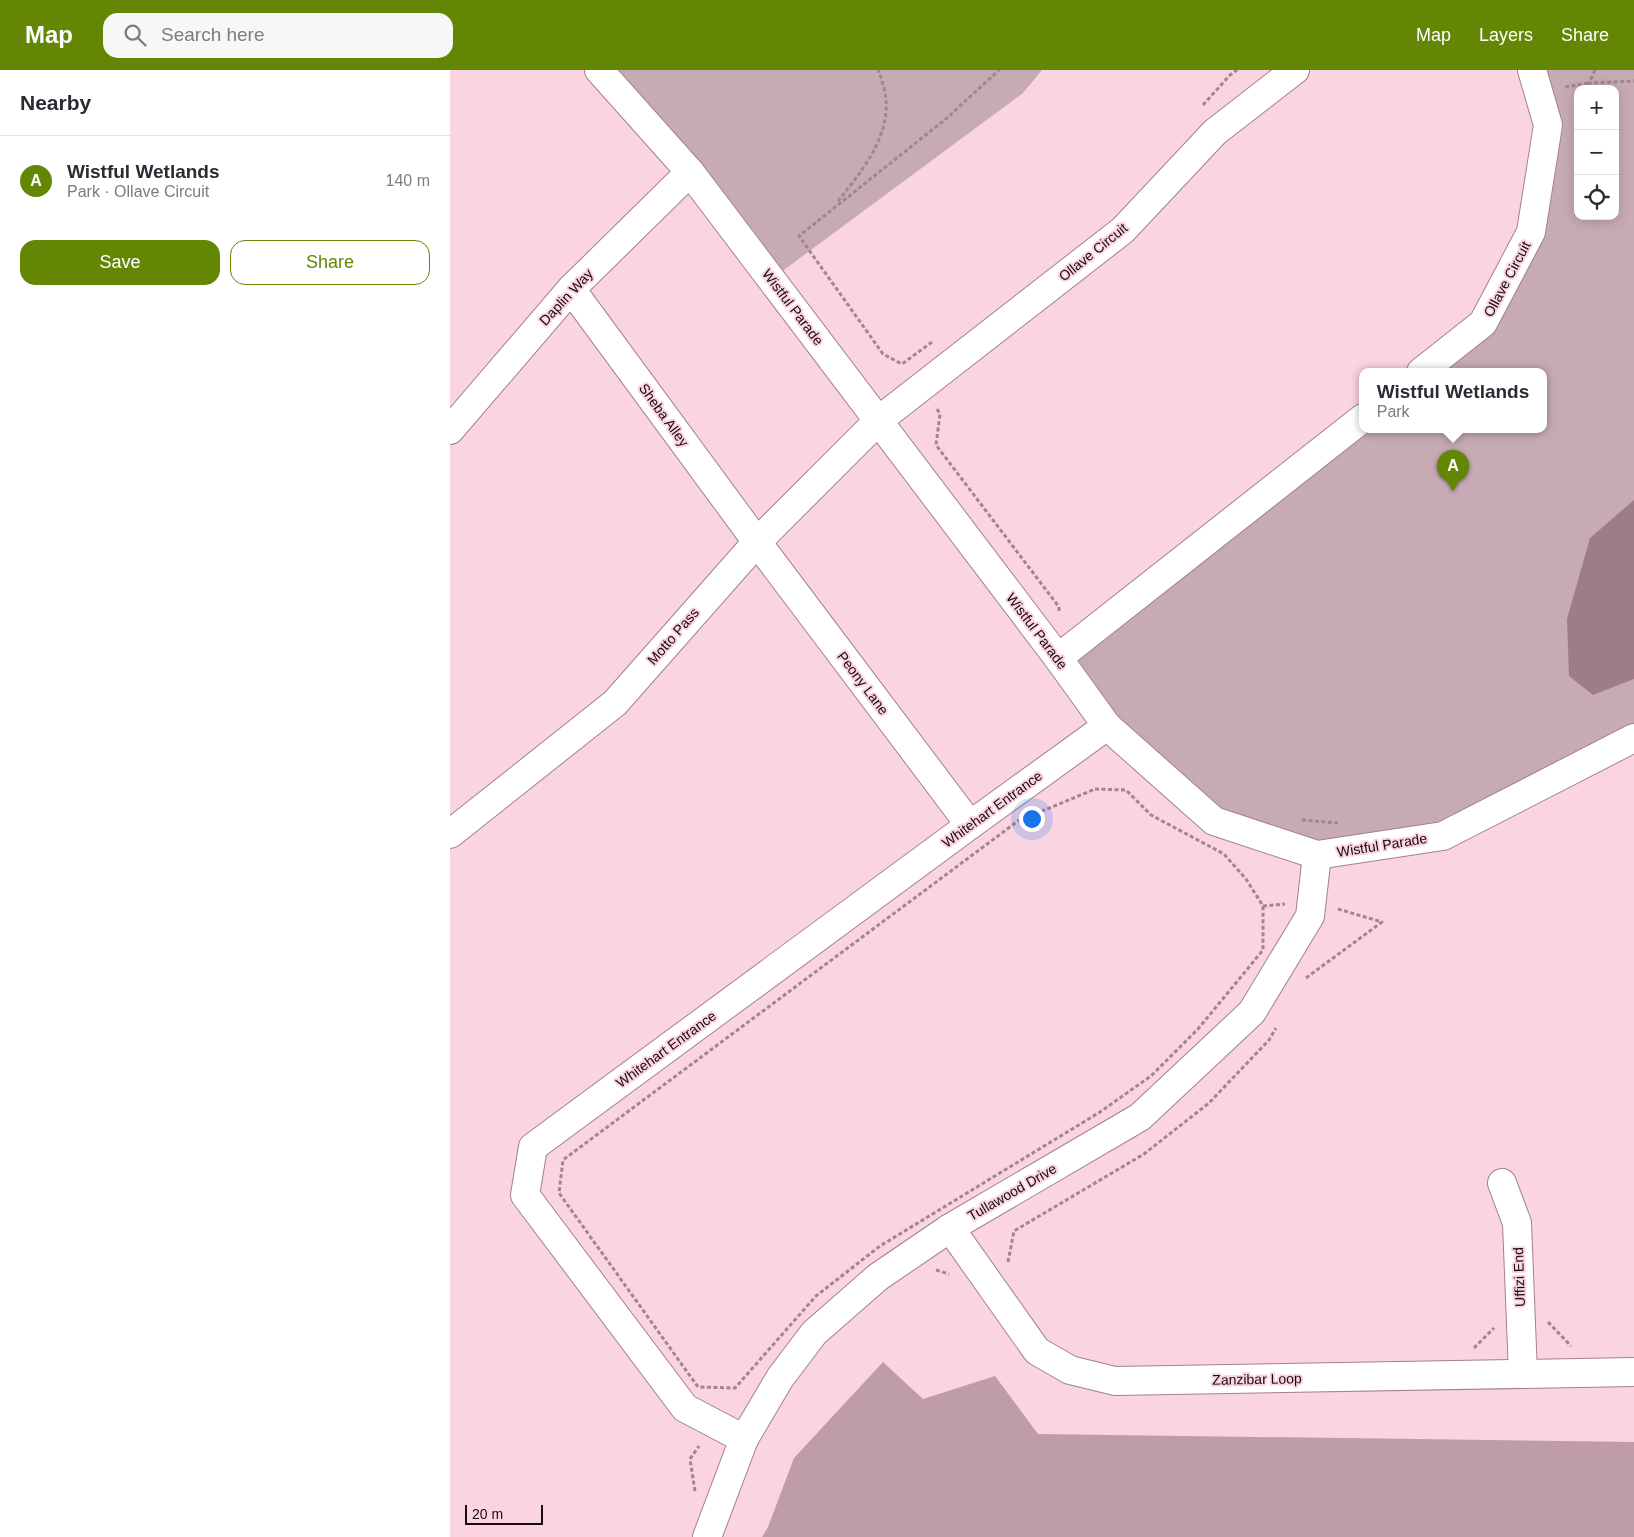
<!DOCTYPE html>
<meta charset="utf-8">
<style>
body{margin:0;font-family:Helvetica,sans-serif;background:#f7f7f7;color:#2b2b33}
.controls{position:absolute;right:15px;top:15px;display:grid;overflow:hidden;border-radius:10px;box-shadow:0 2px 12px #0003}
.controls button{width:45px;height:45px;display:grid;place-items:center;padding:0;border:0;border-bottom:1px solid #e1e1e2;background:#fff;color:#2b2b33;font:25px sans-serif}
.scale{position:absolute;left:15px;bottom:12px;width:78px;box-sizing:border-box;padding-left:5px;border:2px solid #170b0f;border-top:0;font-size:14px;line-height:18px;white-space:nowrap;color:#170b0f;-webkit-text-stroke:4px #fad4e0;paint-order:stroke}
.you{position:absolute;left:581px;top:748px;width:18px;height:18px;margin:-12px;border:4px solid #fff;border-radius:50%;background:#1a73e8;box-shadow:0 0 0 8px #1a73e833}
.badge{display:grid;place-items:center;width:32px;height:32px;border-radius:50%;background:#638605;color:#fff;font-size:16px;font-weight:700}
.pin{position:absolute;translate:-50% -41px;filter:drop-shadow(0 1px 2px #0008)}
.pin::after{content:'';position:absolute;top:26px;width:18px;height:15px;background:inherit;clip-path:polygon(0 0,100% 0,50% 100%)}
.popup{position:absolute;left:909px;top:298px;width:188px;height:65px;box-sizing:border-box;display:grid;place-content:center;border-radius:10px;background:#fff;filter:drop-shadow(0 1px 4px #0005);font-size:16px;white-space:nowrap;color:#7c7c81}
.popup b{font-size:19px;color:#2b2b33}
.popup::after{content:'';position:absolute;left:50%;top:100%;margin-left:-10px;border:10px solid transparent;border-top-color:#fff}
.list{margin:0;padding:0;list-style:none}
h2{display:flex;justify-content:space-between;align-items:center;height:65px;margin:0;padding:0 20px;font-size:21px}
h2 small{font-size:16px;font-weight:400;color:#7c7c81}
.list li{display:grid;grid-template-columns:32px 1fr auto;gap:15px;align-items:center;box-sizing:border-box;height:90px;padding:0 20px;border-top:1px solid #e1e1e2}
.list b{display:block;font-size:19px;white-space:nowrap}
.list p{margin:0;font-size:16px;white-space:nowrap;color:#7c7c81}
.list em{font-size:16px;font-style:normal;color:#7c7c81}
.actions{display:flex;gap:10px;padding:15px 20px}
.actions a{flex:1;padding:11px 0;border:1px solid #638605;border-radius:15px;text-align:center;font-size:18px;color:#638605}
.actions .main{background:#638605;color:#fff}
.icon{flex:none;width:28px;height:28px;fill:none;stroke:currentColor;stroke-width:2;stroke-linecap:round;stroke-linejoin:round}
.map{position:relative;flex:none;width:1184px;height:1467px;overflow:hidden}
header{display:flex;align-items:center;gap:30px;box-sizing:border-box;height:70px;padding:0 25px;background:#638605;color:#fff}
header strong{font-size:24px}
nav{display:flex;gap:28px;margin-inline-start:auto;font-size:18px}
.search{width:350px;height:45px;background:#f7f7f7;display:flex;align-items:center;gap:12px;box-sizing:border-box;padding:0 18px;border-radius:15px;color:#7c7c81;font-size:19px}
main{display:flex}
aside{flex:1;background:#fff}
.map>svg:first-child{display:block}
</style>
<header>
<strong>Map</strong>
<div class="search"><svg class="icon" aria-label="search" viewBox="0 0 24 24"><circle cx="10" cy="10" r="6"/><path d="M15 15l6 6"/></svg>Search here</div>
<nav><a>Map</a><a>Layers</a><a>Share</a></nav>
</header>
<main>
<aside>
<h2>Nearby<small></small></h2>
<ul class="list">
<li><span class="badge">A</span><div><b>Wistful Wetlands</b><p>Park · Ollave Circuit</p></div><em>140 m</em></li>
</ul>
<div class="actions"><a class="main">Save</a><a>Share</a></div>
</aside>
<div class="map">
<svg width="1184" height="1467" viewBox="0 0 1184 1467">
<rect width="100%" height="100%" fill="#fad4e0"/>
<g fill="#c7abb4" fill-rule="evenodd">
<polygon points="168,0 592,0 573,23 323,208"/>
<path d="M1082,0h102v668l-194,99 -120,7 -110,-24 -152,-162 305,-228h180v-58h-120l63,-49 46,-90 17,-105zM1128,19h37v127h-37z"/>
</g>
<polygon fill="#bf9da8" points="433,1292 473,1329 545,1306 588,1364 1184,1372 1184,1467 312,1467 318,1457 344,1388"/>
<polygon fill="#9e7d88" points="1184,430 1184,609 1143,625 1119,606 1117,549 1140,468"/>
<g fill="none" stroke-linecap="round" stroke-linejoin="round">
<defs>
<g id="minor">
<polyline points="149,0 240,102 608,588 657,656 764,751 867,785 993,766 1184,668"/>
<polyline points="121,219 307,472 520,755"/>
<polyline points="971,302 1033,253 1081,162 1098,55 1082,0"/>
<polyline points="0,360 121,219 240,102"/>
<polyline points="608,588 913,348"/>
<polyline points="0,764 165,633 307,472 429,350 673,160 765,62 845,0"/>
<polyline points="1052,1113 1067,1153 1073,1304"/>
<polyline points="500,1158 587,1281 620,1300 665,1311 1184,1302"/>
<polyline points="294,1369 235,1338 75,1125 83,1077 520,755 657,656"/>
<polyline points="257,1467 294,1369 330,1308 364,1263 428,1207 500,1158 690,1047 802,942 860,846 867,785"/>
</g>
</defs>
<use href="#minor" stroke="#a4818c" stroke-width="30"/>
<g stroke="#a2868f" stroke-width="3" stroke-dasharray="4 2.5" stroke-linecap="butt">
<polyline points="1145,0 1139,13 1184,11"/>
<polyline points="1115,17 1139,13"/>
<polyline points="753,35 780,5 787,0"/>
<path d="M388,131c25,-31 57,-70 46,-113 -2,-6 -3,-12 -6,-18"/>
<polyline points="482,272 452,294 433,284 349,166 497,48 549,0"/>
<polyline points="487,339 490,344 486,375 609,537 609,543"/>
<polygon points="645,719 676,720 701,745 774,784 796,809 813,836 813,880 748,959 701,1006 650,1042 430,1176 366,1226 285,1318 248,1317 109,1123 113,1090 568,751"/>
<polyline points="852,750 888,753"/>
<polyline points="813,836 835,834"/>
<polyline points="856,908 932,852 888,839"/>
<polyline points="558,1192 564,1161 694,1084 759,1033 819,970 826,958"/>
<polyline points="486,1200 499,1204"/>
<polyline points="1098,1252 1121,1276"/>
<polyline points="1024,1278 1044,1258"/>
<polyline points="245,1421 240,1389 249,1376"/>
</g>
<use href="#minor" stroke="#fff" stroke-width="28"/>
</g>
<g text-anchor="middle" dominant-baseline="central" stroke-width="4" stroke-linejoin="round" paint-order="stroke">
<g font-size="14" fill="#170b0f" stroke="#fad4e0">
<text transform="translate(643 182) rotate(-39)">Ollave Circuit</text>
<text transform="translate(1057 209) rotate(-62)">Ollave Circuit</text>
<text transform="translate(116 227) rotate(-47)">Daplin Way</text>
<text transform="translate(343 237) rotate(53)">Wistful Parade</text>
<text transform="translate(214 345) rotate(54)">Sheba Alley</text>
<text transform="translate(587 561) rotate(53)">Wistful Parade</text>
<text transform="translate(223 566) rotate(-49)">Motto Pass</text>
<text transform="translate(413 613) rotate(53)">Peony Lane</text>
<text transform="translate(542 739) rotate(-36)">Whitehart Entrance</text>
<text transform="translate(932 775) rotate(-9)">Wistful Parade</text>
<text transform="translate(216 979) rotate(-36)">Whitehart Entrance</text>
<text transform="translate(562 1122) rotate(-30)">Tullawood Drive</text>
<text transform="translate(1069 1207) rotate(-92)">Uffizi End</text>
<text transform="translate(807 1309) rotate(-1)">Zanzibar Loop</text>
</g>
</g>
</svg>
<div class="controls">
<button>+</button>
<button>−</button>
<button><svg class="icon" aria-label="locate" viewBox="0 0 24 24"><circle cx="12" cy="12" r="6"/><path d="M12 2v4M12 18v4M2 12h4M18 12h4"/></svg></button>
</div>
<div class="scale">20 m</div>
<div class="you"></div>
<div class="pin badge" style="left:1003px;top:421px">A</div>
<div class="popup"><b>Wistful Wetlands</b>Park</div>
</div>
</main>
